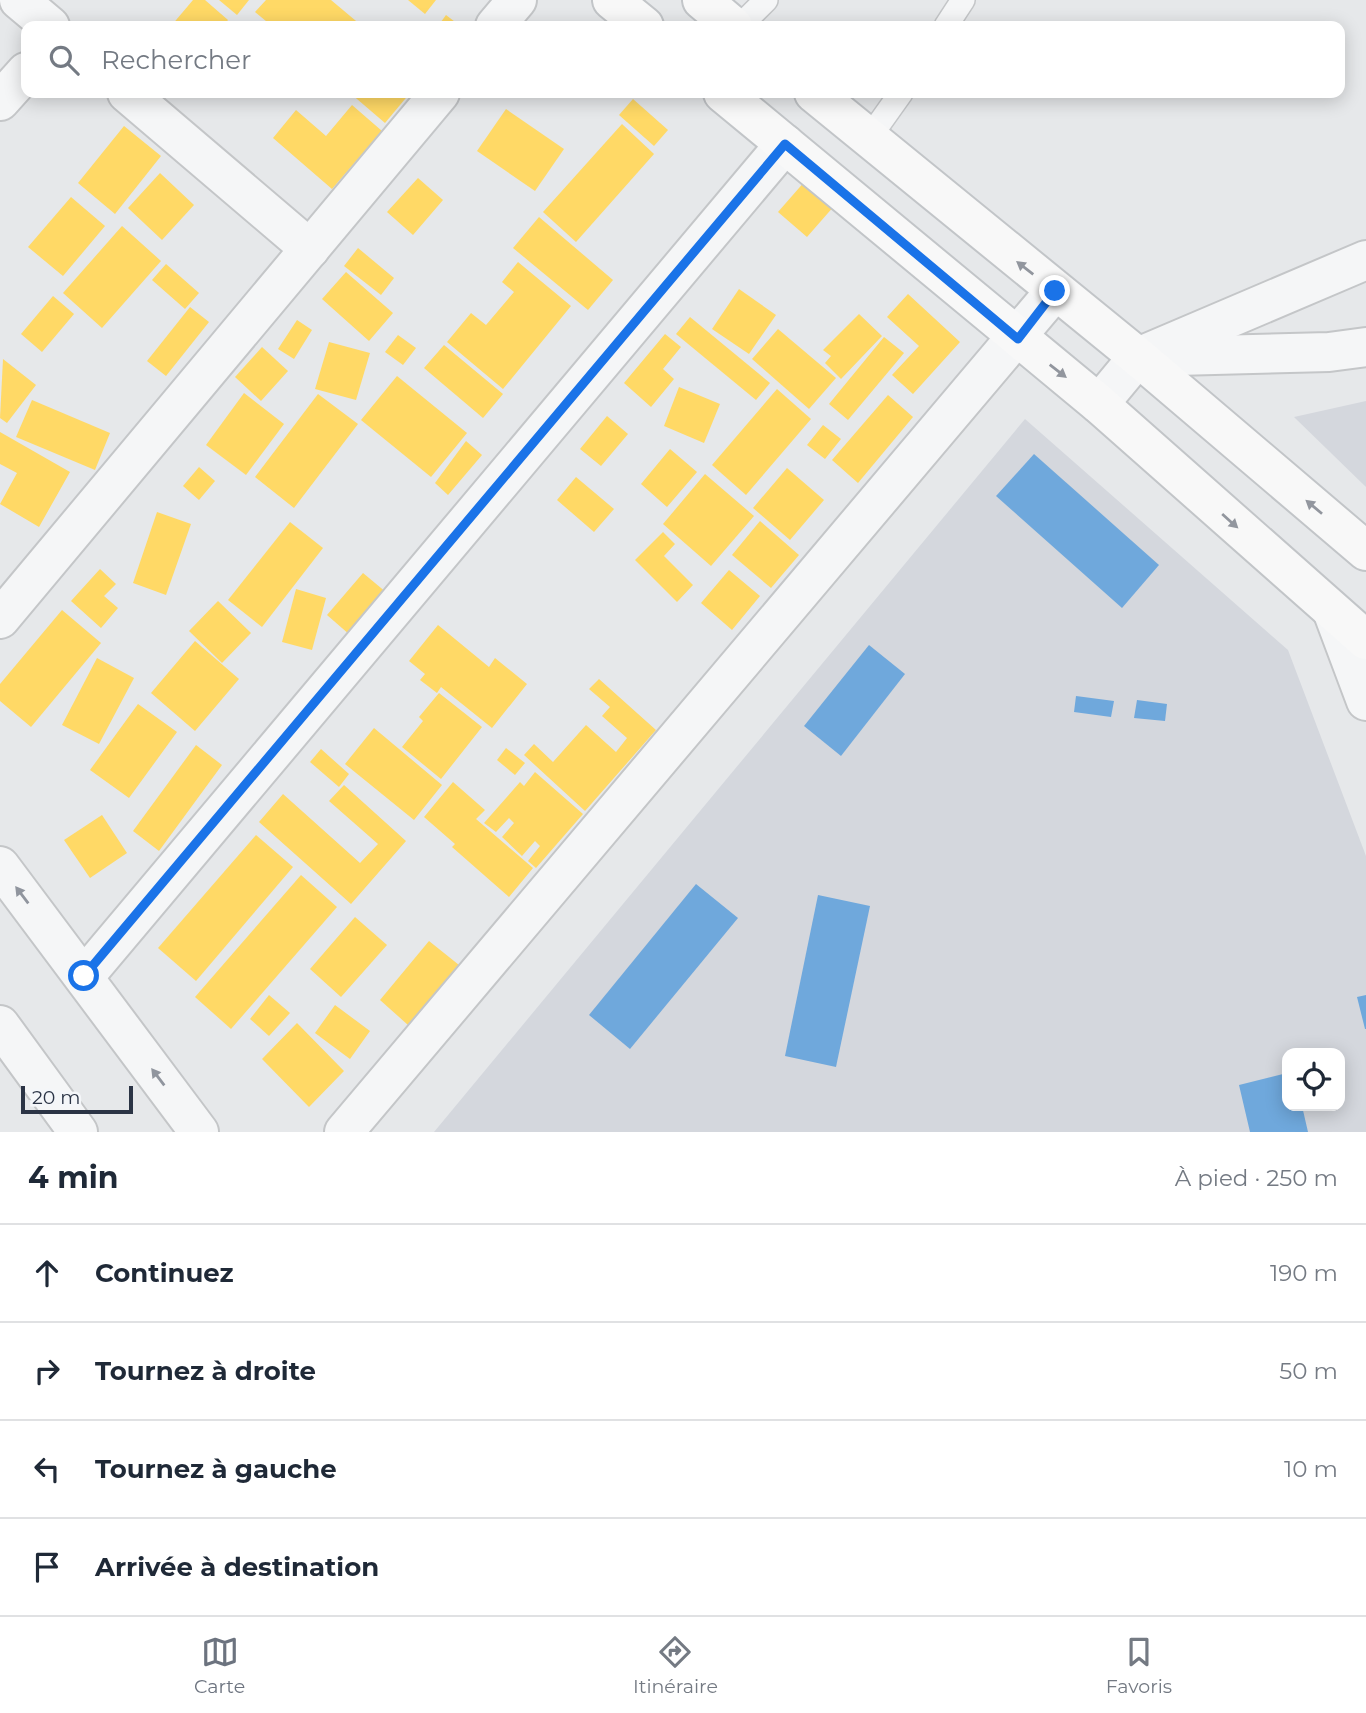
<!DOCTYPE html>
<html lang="fr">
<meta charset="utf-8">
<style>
body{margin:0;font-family:Montserrat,sans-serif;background:#f2f2f3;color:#1f2937}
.controls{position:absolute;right:21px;bottom:21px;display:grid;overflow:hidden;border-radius:14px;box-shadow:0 4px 18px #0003}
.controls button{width:63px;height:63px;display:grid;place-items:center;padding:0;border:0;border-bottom:2px solid #e0e1e3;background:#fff;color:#1f2937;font:35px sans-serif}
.scale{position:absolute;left:21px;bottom:18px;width:112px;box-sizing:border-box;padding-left:7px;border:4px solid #2b3445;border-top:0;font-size:19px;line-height:24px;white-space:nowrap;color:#2b3445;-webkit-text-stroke:5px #f4f6f9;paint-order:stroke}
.stop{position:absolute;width:21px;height:21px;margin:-16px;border:5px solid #1a73e8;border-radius:50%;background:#fff}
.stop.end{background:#1a73e8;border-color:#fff;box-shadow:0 2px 7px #0008}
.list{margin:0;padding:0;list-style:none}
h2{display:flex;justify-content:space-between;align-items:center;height:91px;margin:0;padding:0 28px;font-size:30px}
h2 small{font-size:23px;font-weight:400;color:#747a83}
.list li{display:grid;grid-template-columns:46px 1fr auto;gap:21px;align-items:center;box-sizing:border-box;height:98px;padding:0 28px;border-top:2px solid #e0e1e3}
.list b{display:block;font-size:26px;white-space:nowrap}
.list em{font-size:23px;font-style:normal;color:#747a83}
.icon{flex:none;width:38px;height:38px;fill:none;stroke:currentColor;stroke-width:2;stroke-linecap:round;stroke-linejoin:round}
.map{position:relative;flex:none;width:1366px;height:1132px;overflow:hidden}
.search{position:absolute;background:#fff;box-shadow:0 4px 18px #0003;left:21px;right:21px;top:21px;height:77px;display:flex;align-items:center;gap:18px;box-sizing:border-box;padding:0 24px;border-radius:14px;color:#747a83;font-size:26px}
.sheet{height:483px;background:#fff}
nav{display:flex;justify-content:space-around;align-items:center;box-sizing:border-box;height:98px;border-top:2px solid #e0e1e3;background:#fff;font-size:19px;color:#747a83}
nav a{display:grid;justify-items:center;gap:4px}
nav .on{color:#6c737f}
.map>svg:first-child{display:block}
</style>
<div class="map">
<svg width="1366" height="1132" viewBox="0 0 1366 1132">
<rect width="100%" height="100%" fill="#e6e8ea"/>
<g fill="#d4d7dd" fill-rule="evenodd">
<polygon points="1366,401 1366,487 1294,417"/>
<path d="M1025,419l263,231 78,206v276h-932zM1287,1053h53v53h-53z"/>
</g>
<g fill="#ffd966">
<polygon points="193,0 205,0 228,20 223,26 171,26"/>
<polygon points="219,0 249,0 237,15"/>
<polygon points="266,0 331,0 362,26 272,26 255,12"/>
<polygon points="408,0 436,0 425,14"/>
<polygon points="446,15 459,25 462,22 468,26 438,26"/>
<polygon points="350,93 410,93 385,123"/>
<polygon points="633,99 668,130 654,146 619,115"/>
<polygon points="352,105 382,131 332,189 273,138 296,110 326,136"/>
<polygon points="506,109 564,149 535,191 477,151"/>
<polygon points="622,124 654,154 576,242 543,212"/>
<polygon points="124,126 161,156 115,214 78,183"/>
<polygon points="160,173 194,205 162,240 128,208"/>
<polygon points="418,178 443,200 413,235 387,212"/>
<polygon points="806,180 835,205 807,237 778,212"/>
<polygon points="71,197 105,226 63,276 28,247"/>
<polygon points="539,217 613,280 588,310 513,248"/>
<polygon points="122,226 161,261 102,328 63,293"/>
<polygon points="358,248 394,278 381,295 344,266"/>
<polygon points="518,262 571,306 503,389 447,342 471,313 486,325 514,292 502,282"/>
<polygon points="166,264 199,293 185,309 152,280"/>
<polygon points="346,272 393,313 369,341 322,299"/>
<polygon points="739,289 776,315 749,354 712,329"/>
<polygon points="908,294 960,342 913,394 892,375 919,346 887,317"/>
<polygon points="53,296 74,314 42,352 21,334"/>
<polygon points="190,307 209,322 166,376 147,361"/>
<polygon points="859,314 882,336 841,379 825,363 831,356 823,350"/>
<polygon points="690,317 770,383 756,400 676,334"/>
<polygon points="297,320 312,330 294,359 278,349"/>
<polygon points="778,329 836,378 809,409 752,359"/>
<polygon points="665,334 681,347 663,369 674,379 651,407 624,383"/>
<polygon points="398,335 416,348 403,365 385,352"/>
<polygon points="884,337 904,353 848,420 829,404"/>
<polygon points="329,342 370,353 356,400 315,389"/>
<polygon points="444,345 503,394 483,418 424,368"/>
<polygon points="262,347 288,371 261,401 235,377"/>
<polygon points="3,359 36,385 7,423 0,418"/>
<polygon points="397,376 467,433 431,477 361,420"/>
<polygon points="679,387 720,404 704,443 664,426"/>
<polygon points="777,389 811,419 746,495 712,465"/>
<polygon points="244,393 284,424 246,475 206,445"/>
<polygon points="318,394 358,424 294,508 255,477"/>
<polygon points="888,395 913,417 858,483 832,460"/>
<polygon points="32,400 110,433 95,470 16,437"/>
<polygon points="607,416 628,434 601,466 580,449"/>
<polygon points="823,425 841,439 825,459 807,445"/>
<polygon points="0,432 70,472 39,527 0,504 17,473 0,464"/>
<polygon points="466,441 482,455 448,495 435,483"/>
<polygon points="670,449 697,472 667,507 641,484"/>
<polygon points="199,467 215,481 199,500 183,486"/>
<polygon points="787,468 824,500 790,540 753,508"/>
<polygon points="705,474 754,516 711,566 663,524"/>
<polygon points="576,477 614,509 594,532 557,500"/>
<polygon points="157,512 191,524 166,595 133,583"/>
<polygon points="760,521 799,555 771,588 732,555"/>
<polygon points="290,522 323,548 262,627 228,600"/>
<polygon points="663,532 675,544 664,556 693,585 677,602 635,560"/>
<polygon points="100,569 116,584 104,596 118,608 101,628 71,601"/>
<polygon points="729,570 760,596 732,630 701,603"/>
<polygon points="363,573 387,593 350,635 327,615"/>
<polygon points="296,589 326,598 312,650 282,642"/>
<polygon points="218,601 251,633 222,663 189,631"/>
<polygon points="62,610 101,643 31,727 0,701 0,684"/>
<polygon points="438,625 489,667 495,658 527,684 492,728 441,687 437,693 420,680 425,674 409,661"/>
<polygon points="195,641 239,679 195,731 151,693"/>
<polygon points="97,658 134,678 99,744 62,725"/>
<polygon points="599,679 656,730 585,811 524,755 534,744 553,762 586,725 616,752 627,738 602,716 610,707 589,689"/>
<polygon points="439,693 482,727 441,779 402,747 423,721 419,717"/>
<polygon points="138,704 177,732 129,798 90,770"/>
<polygon points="374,728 442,785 414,820 345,764"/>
<polygon points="196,745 222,765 159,851 133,831"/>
<polygon points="506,748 525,763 515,775 497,760"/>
<polygon points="321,749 349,774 339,787 310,762"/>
<polygon points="535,772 583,814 536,868 528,861 540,846 535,841 522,856 502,837 514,823 509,818 496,832 484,823 520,782 524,786"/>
<polygon points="453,782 485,810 476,819 533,868 509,897 452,847 455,844 424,817"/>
<polygon points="344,785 406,841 351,904 259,822 283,794 360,863 378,844 329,801"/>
<polygon points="102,815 127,853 90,878 64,840"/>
<polygon points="256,835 293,867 196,981 158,948"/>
<polygon points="301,875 337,907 231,1029 195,997"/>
<polygon points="355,917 387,945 341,997 310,969"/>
<polygon points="429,941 459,965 408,1025 380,1000"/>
<polygon points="269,995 290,1013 269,1036 250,1019"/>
<polygon points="335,1005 370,1031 350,1059 315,1033"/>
<polygon points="297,1023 344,1071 309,1107 262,1059"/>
</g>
<g fill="#6fa8dc">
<polygon points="1034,454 1159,565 1122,608 996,496"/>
<polygon points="869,645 905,674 841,756 804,726"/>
<polygon points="1076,696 1114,701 1111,717 1074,712"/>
<polygon points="1137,700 1167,704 1165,721 1134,718"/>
<polygon points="696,884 738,918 630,1049 589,1015"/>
<polygon points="818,895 870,906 836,1067 785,1056"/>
<polygon points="1366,995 1366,1029 1365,1029 1357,997"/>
<polygon points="1287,1073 1287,1106 1302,1106 1308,1132 1250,1132 1239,1085"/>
</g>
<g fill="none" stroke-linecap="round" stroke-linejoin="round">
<defs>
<g id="service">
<polyline points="740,26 766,0"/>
<polyline points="946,26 963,0"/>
<polyline points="869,138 901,93"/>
</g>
<g id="minor">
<polyline points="19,0 50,26"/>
<polyline points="495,26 517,0"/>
<polyline points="127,93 310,249"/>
<polyline points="0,101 26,72"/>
<polyline points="1138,357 1329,352 1366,347"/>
<polyline points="1333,613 1366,701"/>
<polyline points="0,619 440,93"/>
<polyline points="84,977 785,144"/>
<polyline points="344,1132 1055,291"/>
</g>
<g id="tertiary">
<polyline points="1099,404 1138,357 1366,260"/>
<polyline points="0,866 199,1132"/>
<polyline points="0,1025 78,1132"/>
</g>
<g id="primary">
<polyline points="612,0 644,26"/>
<polyline points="702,0 733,26"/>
<polyline points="723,93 1099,404 1366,640"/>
<polyline points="814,93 1138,357 1366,551"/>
</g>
</defs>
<use href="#service" stroke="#c4c6c8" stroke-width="26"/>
<use href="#minor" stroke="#c4c6c8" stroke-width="42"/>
<use href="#tertiary" stroke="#c4c6c8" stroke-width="42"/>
<use href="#primary" stroke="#c2c5c8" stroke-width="42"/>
<use href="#service" stroke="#f5f6f7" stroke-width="23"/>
<use href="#minor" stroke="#f5f6f7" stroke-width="38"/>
<use href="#tertiary" stroke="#f5f6f7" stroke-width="38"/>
<use href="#primary" stroke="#f8f8f8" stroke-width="38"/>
</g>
<defs><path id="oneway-solid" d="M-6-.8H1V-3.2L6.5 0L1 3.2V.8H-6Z" transform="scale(1.75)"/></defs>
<g fill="#92969e">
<use href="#oneway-solid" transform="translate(1025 268) rotate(-142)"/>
<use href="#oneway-solid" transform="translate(1058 371) rotate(38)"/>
<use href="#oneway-solid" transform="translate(1314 507) rotate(-140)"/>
<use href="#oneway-solid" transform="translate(1230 521) rotate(42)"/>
</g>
<g fill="#90959e">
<use href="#oneway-solid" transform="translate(22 895) rotate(-127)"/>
<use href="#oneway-solid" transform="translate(158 1077) rotate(-127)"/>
</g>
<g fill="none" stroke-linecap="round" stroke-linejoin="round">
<polyline stroke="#1a73e8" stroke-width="9" points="84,976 785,144 1018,339 1055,291"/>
</g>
</svg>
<div class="controls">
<button><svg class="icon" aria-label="locate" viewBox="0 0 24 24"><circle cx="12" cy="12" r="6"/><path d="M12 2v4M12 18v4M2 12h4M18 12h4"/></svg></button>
</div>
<div class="scale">20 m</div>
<div class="stop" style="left:84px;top:976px"></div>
<div class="stop end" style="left:1055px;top:291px"></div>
<div class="search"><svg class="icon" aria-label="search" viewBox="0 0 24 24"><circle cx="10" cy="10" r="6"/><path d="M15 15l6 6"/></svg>Rechercher</div>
</div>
<section class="sheet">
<h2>4 min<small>À pied · 250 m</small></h2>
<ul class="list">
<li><svg class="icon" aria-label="ahead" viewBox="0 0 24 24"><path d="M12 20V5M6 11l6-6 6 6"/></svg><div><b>Continuez</b></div><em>190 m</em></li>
<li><svg class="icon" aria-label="right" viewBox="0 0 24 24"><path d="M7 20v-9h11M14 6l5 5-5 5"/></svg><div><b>Tournez à droite</b></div><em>50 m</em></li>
<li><svg class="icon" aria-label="left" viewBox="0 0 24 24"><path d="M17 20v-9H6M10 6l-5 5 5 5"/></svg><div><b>Tournez à gauche</b></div><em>10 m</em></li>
<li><svg class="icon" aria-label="arrive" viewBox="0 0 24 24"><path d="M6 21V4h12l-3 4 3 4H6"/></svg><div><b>Arrivée à destination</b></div></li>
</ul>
</section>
<nav>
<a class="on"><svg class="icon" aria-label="map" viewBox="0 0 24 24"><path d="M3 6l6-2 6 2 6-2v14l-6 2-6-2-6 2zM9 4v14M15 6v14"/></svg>Carte</a>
<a><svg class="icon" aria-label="directions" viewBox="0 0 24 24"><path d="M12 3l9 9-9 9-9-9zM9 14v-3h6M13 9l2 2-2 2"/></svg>Itinéraire</a>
<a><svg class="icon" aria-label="saved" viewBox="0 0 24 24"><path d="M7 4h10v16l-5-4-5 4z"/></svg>Favoris</a>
</nav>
